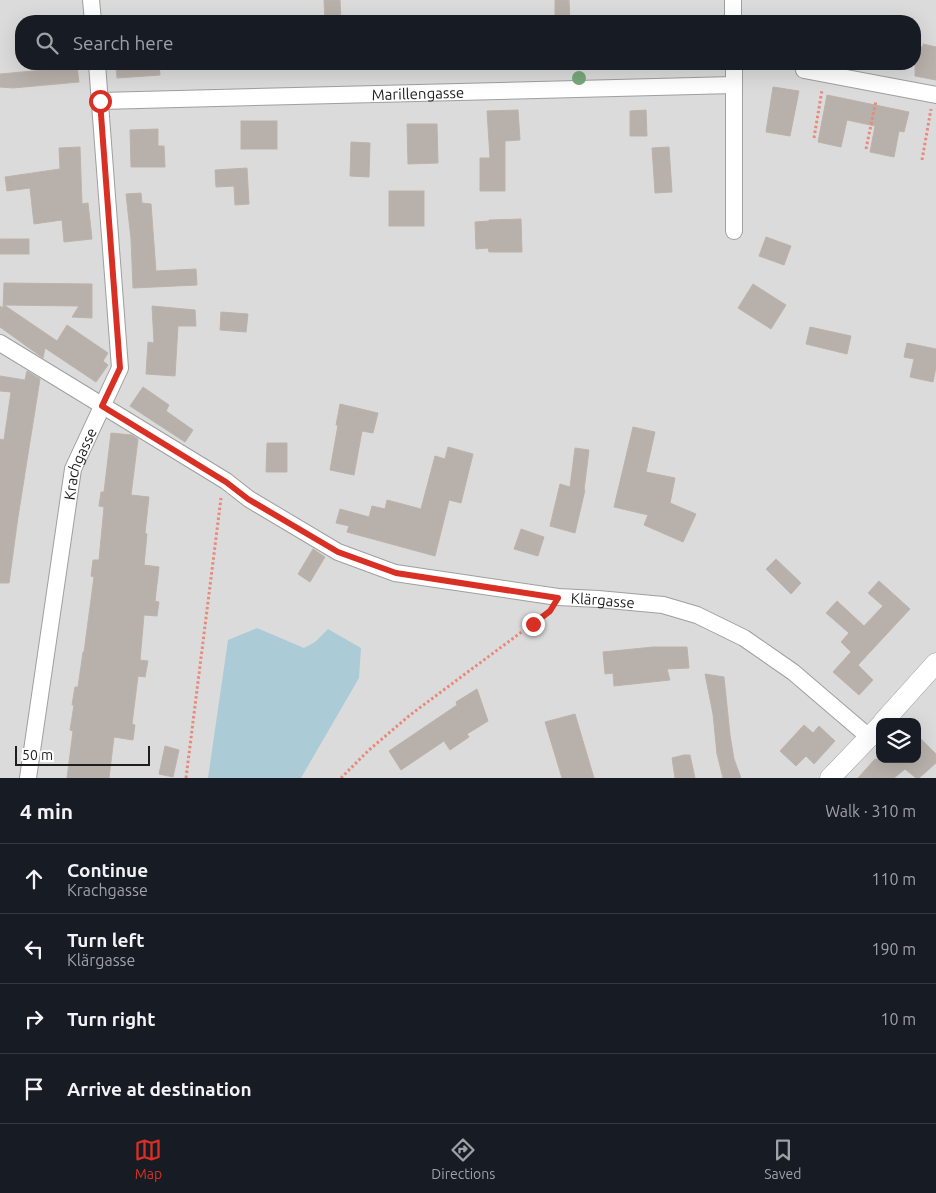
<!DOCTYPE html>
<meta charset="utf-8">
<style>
body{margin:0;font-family:Ubuntu,sans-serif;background:#242831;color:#f1f3f6}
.controls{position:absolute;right:15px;bottom:15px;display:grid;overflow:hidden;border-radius:10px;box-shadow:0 5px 20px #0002}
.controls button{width:45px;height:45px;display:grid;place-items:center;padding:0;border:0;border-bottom:1px solid #363941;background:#171b24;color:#f1f3f6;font:25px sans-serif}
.scale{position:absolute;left:15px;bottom:12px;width:135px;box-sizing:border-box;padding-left:5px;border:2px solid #1e1e1e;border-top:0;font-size:14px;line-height:18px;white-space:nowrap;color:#1e1e1e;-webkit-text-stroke:4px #fff;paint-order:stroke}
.stop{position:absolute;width:15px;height:15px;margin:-11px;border:4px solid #d93025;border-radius:50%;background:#fff}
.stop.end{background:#d93025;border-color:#fff;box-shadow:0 1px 5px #0008}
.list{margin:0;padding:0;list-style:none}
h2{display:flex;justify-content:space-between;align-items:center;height:65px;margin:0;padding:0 20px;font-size:21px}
h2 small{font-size:16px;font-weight:400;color:#9ea1a6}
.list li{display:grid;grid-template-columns:32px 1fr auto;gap:15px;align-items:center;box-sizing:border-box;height:70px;padding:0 20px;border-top:1px solid #363941}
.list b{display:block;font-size:19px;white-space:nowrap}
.list p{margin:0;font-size:16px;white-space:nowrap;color:#9ea1a6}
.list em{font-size:16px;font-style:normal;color:#9ea1a6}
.icon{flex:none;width:28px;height:28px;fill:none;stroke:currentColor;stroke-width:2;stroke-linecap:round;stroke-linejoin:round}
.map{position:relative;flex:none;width:936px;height:778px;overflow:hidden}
.search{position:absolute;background:#171b24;box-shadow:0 5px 20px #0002;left:15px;right:15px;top:15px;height:55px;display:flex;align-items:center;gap:12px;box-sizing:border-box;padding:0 18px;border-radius:20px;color:#9ea1a6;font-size:19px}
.sheet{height:345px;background:#171b24}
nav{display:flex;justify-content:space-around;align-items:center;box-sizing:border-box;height:70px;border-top:1px solid #363941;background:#171b24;font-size:14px;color:#9ea1a6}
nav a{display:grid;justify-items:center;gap:2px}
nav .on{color:#d93025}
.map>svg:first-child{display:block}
</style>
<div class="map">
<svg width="936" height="778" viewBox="0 0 936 778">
<rect width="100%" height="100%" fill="#eeebe5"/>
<path fill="#dcdbdb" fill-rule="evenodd" d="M0,0h936v778h-936zM21,21h894v43h-894zM880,722h37v37h-37z"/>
<polygon fill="#abccd6" points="257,628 304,648 315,642 328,629 361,648 359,678 301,778 208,778 228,640"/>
<g fill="#b7b0ab" stroke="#bdb3aa">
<polygon points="324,0 340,0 341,21 325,21"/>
<polygon points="555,0 569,0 570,21 555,21"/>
<polygon points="923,44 936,47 936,80 915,76 915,45 923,47"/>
<polygon points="116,64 159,64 160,75 117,78"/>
<polygon points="77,67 79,82 13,88 0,87 0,74"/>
<polygon points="773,87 799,91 790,136 766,132"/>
<polygon points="827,95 909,112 904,132 899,131 894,157 870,152 875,126 847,120 841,147 818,142"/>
<polygon points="518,110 520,140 505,141 505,191 480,191 480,158 490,158 487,111"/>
<polygon points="646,110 647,136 630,136 630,111"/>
<rect x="241" y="121" width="36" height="28"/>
<polygon points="407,124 437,124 438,163 408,164"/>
<polygon points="158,129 158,146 164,146 165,167 131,167 130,130"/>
<polygon points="351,142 370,143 369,177 350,176"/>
<polygon points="80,147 82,204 88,203 92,239 64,242 62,220 34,224 30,188 7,191 5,177 60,169 59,148"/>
<polygon points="669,147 672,192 655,193 652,148"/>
<polygon points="247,168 249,204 235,205 234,186 216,187 215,170"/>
<rect x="389" y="191" width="35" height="35"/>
<polygon points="141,193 142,203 151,204 156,271 196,269 197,285 133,288 131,239 126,194"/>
<polygon points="521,219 522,252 489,252 488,248 476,249 475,222 489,221 489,220"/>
<polygon points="766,237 791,246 784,265 759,256"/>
<rect x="0" y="239" width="29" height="15"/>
<polygon points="4,283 92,284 92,318 72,317 79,306 4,305 57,341 67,325 108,353 103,361 108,365 96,382 45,348 43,358 0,327 0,306 3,308"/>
<polygon points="753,284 786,305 771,329 738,308"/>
<polygon points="152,306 195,310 196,326 178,326 175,376 146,374 148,342 154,343"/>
<polygon points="221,312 248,314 246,332 220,330"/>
<polygon points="810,327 851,336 847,354 806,344"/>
<polygon points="907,343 936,349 936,367 933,382 910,377 914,359 904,357"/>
<polygon points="27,371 40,379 18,517 9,583 0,583 0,439 4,440 11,392 0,391 0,376 25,380"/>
<polygon points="143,387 169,405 166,411 193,430 185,442 130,406"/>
<polygon points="340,404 378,413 373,433 362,431 354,475 330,470 338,425 336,425"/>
<polygon points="633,427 655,432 646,472 675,478 670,503 696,514 683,542 644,525 648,515 614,507"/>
<polygon points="111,433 132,435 138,439 131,495 149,497 145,533 147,534 144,565 159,567 155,601 159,602 157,616 144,615 140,660 148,661 145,677 138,676 132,724 135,725 133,740 114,737 109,778 67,778 73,731 70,730 74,705 72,705 75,687 78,687 83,652 84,652 94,577 91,576 93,560 99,560 104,507 99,506 101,492 104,492"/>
<polygon points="267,443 287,443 287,472 266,472"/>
<polygon points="448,447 473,454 461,503 449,500 435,556 347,532 349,526 336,523 340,509 369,517 372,506 385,509 387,500 421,509 435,456 445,459"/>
<polygon points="575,448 589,450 584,490 585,490 575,533 550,526 560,484 570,487"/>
<polygon points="521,529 544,537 538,556 514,549"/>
<polygon points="313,549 325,557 310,582 298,574"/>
<polygon points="776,559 801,583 791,594 766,569"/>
<polygon points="879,581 910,609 858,665 873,680 859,695 833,672 851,652 841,642 849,633 826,613 837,601 864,626 883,606 868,593"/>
<polygon points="653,647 687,647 689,668 667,669 670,680 614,686 613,673 605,674 603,652"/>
<polygon points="705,674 724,677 730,735 734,759 741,778 723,778 717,754 713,714"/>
<polygon points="477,689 488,721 467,734 469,737 450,750 444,741 401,770 389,751 457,705 456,702"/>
<polygon points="575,714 594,778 562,778 545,722"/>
<polygon points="804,725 813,733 819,726 835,741 814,764 806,756 796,766 780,751"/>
<polygon points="917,735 936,754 936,763 919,778 916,778 905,769 894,778 858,778 875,759 917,759"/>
<polygon points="165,746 179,750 173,777 159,774"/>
<polygon points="684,755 690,755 695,778 675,778 672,758"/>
</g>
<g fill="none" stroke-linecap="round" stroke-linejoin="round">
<defs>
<g id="minor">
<polyline points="91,0 93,21"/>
<polyline points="733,0 733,21"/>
<polyline points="804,70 936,95"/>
<path id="s1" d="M100,101l634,-16"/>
<polyline points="734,231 734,64"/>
<path id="s2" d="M0,343l226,138 23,18 89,53 57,21 163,24 40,2 65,6 34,10 47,23 49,34 76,65"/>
<path id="s3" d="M28,778l45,-309 47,-101 -23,-304"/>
</g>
<g id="tertiary">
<polyline points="883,722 936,663"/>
<polyline points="830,778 880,726"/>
</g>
</defs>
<use href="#minor" stroke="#9f9f9f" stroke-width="18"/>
<use href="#tertiary" stroke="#9f9f9f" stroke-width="21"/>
<g stroke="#e8897c" stroke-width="3" stroke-dasharray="2.5 2.5" stroke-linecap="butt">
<polyline points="763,64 790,68"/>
<polyline points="814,138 822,90"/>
<polyline points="866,149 876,101"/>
<polyline points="922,160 931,109"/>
<polyline points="186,778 221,498"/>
<polyline points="341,778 369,750 410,715 547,613"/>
</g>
<use href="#minor" stroke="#fff" stroke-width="16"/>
<use href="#tertiary" stroke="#fff" stroke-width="20"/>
</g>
<circle fill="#79a77a" cx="579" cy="78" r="7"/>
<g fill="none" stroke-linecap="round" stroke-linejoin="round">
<polyline stroke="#d93025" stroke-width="6" points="100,101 120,368 102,406 226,482 248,499 338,552 396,573 558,598 550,611 533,624"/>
</g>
<g text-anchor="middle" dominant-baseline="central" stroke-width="4" stroke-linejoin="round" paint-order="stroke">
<g font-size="15" fill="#1e1e1e" stroke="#fff">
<text stroke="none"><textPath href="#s1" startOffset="318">Marillengasse</textPath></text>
<text stroke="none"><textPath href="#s3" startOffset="319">Krachgasse</textPath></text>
<text stroke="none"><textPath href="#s2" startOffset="668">Klärgasse</textPath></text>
</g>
</g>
</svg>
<div class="controls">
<button><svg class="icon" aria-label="layers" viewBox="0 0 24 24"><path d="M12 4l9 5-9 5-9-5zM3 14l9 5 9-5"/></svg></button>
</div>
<div class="scale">50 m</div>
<div class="stop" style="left:100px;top:101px"></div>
<div class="stop end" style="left:533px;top:624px"></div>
<div class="search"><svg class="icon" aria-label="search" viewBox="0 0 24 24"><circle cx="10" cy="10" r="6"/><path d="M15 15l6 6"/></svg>Search here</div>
</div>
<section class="sheet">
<h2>4 min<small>Walk · 310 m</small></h2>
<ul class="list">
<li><svg class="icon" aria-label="ahead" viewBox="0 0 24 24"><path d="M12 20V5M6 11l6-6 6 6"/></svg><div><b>Continue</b><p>Krachgasse</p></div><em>110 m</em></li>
<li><svg class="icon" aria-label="left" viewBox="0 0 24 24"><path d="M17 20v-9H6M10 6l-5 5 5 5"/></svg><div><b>Turn left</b><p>Klärgasse</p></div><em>190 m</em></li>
<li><svg class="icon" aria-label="right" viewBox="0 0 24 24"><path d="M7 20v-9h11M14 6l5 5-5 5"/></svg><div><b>Turn right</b></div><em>10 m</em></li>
<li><svg class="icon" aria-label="arrive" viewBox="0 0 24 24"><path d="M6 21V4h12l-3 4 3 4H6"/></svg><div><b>Arrive at destination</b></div></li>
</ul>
</section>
<nav>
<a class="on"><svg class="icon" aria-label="map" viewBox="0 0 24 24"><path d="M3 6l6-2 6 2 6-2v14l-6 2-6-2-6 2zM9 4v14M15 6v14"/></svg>Map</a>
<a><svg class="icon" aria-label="directions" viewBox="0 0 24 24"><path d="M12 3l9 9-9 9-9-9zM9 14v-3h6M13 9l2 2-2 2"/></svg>Directions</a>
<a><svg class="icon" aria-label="saved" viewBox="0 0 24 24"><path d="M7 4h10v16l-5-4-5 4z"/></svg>Saved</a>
</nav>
